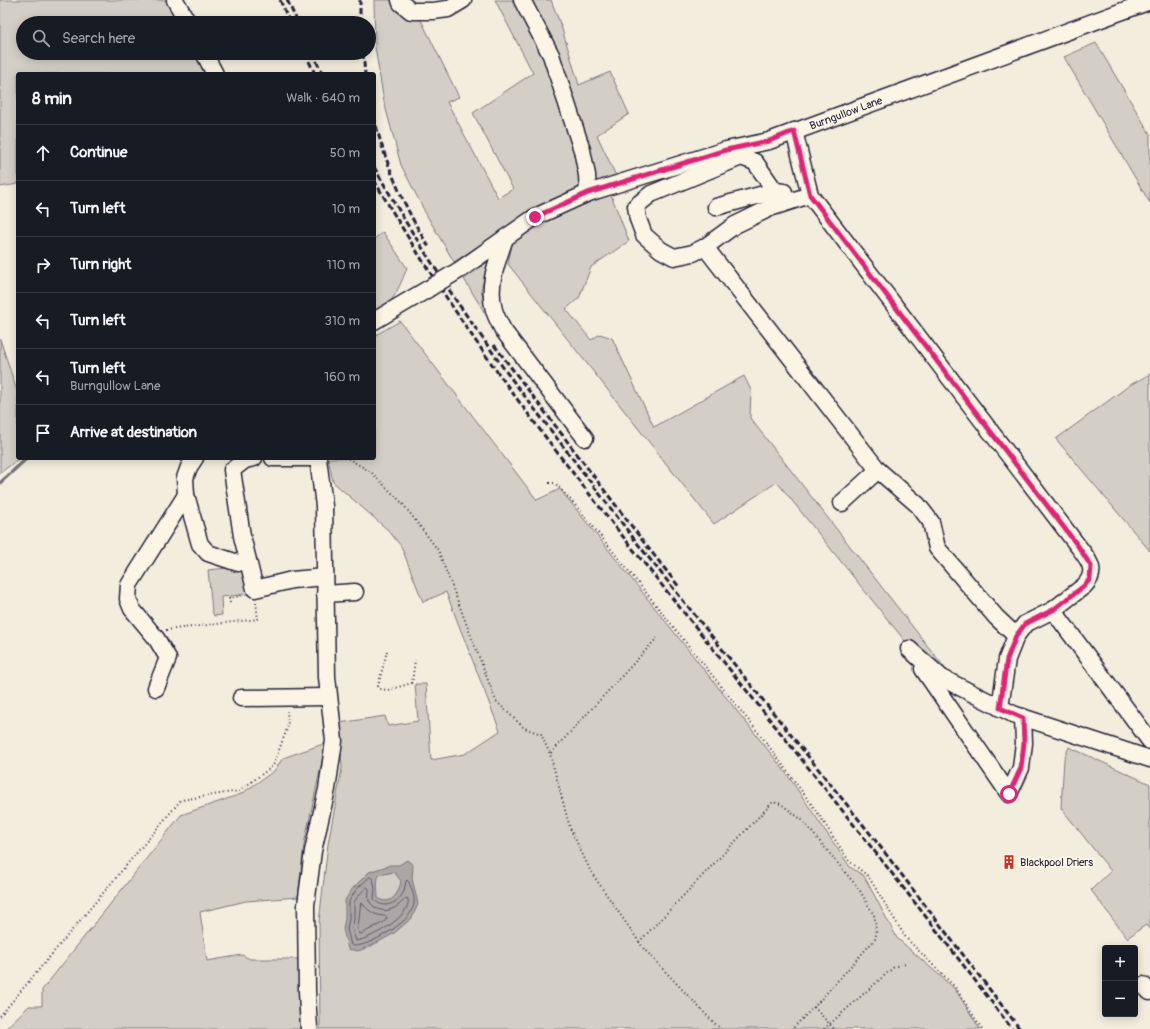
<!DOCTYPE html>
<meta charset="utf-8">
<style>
body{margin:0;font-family:Pangolin,sans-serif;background:#242831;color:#f1f3f6}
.controls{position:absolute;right:12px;bottom:12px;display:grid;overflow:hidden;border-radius:4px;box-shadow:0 2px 10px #0003}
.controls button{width:36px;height:36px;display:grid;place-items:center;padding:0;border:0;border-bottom:1px solid #363941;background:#171b24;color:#f1f3f6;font:20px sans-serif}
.stop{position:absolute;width:12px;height:12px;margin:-9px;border:3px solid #db2777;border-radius:50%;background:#fff}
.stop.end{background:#db2777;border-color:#fff;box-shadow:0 1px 4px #0008}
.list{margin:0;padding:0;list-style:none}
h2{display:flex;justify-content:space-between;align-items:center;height:52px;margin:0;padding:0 16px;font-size:17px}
h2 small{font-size:13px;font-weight:400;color:#9ea1a6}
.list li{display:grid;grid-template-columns:26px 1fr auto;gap:12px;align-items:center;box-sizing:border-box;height:56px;padding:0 16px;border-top:1px solid #363941}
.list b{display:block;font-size:15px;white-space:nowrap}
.list p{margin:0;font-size:13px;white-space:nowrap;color:#9ea1a6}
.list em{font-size:13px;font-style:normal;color:#9ea1a6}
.icon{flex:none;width:22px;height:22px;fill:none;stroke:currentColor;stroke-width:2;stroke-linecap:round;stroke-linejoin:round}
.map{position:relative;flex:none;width:1150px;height:1029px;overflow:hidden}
.search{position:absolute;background:#171b24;box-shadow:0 2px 10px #0003;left:16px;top:16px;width:360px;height:44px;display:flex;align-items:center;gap:10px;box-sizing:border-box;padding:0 14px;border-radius:22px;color:#9ea1a6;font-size:15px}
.panel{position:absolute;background:#171b24;box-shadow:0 2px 10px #0003;left:16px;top:72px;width:360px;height:388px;border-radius:4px}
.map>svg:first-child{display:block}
</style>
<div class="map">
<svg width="1150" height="1029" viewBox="0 0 1150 1029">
<rect width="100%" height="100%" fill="#f3edde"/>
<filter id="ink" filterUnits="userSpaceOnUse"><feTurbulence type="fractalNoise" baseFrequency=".025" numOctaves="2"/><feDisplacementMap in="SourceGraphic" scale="8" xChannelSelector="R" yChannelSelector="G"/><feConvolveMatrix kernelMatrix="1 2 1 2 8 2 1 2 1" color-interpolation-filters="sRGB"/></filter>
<g filter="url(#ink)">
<g fill="#d4cfc6" stroke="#7b7880">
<polygon points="0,0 168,0 184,23 23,23 23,53 198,53 208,74 18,74 18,184 0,187"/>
<polygon points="374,0 398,0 420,18 459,97 447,102 498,198 513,189 473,113 533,73 495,0 551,0 562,29 579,85 610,72 629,114 597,135 616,176 579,191 520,219 454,262 426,214 401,165 384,102 375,47"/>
<polygon points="1096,43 1150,134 1150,203 1064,57"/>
<polygon points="611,195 629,241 591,267 579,298 566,309 591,340 600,334 612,338 654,427 744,376 751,390 750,418 944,667 909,646 777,482 714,524 508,264 513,240 550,216"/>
<path d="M383,232l24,36c-8,20 -14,36 -33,49v-78z"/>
<polygon points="489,261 481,290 489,320 464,279"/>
<polygon points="400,321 537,500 560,489 784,770 850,867 864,876 897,938 955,989 980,1029 320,1029 319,922 328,844 342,768 339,723 385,716 388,726 418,721 415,684 426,684 431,760 465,754 500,731 446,592 423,602 401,546 388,530 333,482 328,458 374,458 374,336"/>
<polygon points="0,339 18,394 18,458 20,458 0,473"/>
<polygon points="1150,374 1150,551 1056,439 1130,385"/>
<polygon points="247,566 250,594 221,597 222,615 214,616 212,611 208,570"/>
<polygon points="326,743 304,844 298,897 246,901 200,912 207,961 242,955 250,959 299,959 303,1029 5,1029 29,1006 42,1006 42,990 181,815 241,794 274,771 283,758"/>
<polygon points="1069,747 1150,784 1150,930 1146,925 1127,938 1091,890 1111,871 1061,808 1064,759"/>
</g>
<path fill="#aca7a6" stroke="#75727b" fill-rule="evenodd" d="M407,860l6,5 -1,13 6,26 -6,14 -19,16 -22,12 -13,5 -10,-2 -5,-20 2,-10v-19l8,-12 16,-16 21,-7h9zM394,872l7,9c-2,12 -10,26 -23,17 0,-7 -2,-17 1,-23z"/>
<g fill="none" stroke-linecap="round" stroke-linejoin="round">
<g stroke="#595766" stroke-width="1">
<path d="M370,877l3,2 2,10 -1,10c9,12 25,4 30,-8 1,-3 1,-7 2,-10l1,-1 2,2c2,6 6,14 5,21 0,3 -3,9 -5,12 -6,10 -47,36 -58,30l-4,-16 2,-10v-18l7,-11z"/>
<path d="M367,887l2,2c0,4 -1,8 0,12 2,3 4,5 7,7 12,7 23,-2 30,-10l2,1c4,17 -37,40 -52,42l-4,-12 2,-10v-17l6,-8z"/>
<path d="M361,903l2,1c6,8 13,12 23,12l1,2 -3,4 -23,12 -2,-1 -1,-4z"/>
</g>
<polyline stroke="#75727b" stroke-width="3.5" points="0,483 27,458"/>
<defs>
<g id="minor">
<polyline points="175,0 188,23"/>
<polyline points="400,0 401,3 411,11 433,11 448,9 463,0"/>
<polyline points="522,0 551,55 582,150 587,175 588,193"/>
<polyline points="204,53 215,74"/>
<path d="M794,131l16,64 268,351c10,13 21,25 6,40l-31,24 -28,14 -9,12 -9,23 -7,49"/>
<polyline points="775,191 755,162 741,157 651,194 636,206 638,219 644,235 661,250 674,257 693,253 705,247 735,225 770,208 810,195"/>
<polyline points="716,207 775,191 784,192"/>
<path d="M505,238c-8,24 -18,47 -11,72 2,7 6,14 9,20l82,108"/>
<polyline points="705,247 878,470 918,505 931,522 937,548 996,617 1016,636"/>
<path id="s1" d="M461,269l74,-52 53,-24 138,-43 43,-9 381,-140"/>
<polyline points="374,321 428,289"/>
<polyline points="195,458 189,467 185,478 186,495 200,544 208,553 238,563"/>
<polyline points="254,458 245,460 232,470 242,536 255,589 292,580 325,577"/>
<polyline points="273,458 312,458"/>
<polyline points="842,503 878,470"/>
<polyline points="325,594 355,592"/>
<polyline points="1053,610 1150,741"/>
<polyline points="909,649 942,678 1013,714 1150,759"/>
<polyline points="923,669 1009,794 1021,768 1024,743 1023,717"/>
<polyline points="156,688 168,658 156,638 132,609 128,599 129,585 186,495"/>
<polyline points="241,698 328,697"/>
<polyline points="1143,985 1150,992"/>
<polyline points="309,1029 307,991 306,905 313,851 327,789 334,741 327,677 324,506 318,458"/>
</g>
</defs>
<use href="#minor" stroke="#22223b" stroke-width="19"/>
<g stroke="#22223b" stroke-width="2" stroke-dasharray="1 3" stroke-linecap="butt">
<polyline points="344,458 349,459 371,472 402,503 438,550 496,701 524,728 541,734 550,754 570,828 591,872 644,949 713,1022 721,1029"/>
<polyline points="549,483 555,483 578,508 765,741 817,812 849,861 868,876 906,938 955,987 982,1029"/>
<polyline points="230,603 229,599 243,595"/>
<polyline points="166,630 258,619 256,602"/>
<polyline points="387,651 378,686 380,689 388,690 412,683 415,660"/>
<polyline points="551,753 657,638"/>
<polyline points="639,942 773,802 781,804 802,820 859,889 875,917 876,938 814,1007 792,1029"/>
<polyline points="814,1007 834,1029"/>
<polyline points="0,1016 181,800 239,791 273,766 288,726 287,711"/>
<polyline points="824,1029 894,967 905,963"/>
</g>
<use href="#minor" stroke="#fcf5e5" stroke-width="16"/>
<g stroke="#22223b" stroke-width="3" stroke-dasharray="6 3" stroke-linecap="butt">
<polyline points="280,0 290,23"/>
<polyline points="287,0 298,23"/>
<polyline points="360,23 360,0"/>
<polyline points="305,53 315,74"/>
<polyline points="312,53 323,74"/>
<polyline points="363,53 365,74"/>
<path d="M374,117c9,41 32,95 55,130"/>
<polyline points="374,167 407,224 455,299 507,373 641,548 872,836 1020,1029"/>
<path d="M374,180c39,68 82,134 127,197 63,87 130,170 197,253 106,132 212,264 314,399"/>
<polyline points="494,345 646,545 680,588"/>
</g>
<defs>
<polyline id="minor-bridge" points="428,289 461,269"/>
</defs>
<use href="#minor-bridge" stroke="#22223b" stroke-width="19" stroke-linecap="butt"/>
<use href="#minor-bridge" stroke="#fcf5e5" stroke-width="16"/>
</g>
</g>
<g fill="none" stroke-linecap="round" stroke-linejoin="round" filter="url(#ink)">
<polyline stroke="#db2777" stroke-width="5" points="535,217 588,193 726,150 769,141 794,131 810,195 1078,546 1091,566 1090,579 1084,586 1053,610 1025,624 1016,636 1007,659 1000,708 1023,718 1024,743 1021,768 1009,794"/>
</g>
<defs>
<symbol id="building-bare" viewBox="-9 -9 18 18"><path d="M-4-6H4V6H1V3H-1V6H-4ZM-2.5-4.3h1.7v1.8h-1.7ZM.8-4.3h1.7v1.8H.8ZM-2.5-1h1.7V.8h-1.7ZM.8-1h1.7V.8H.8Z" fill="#c8321e" stroke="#fcf5e5" stroke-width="2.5" paint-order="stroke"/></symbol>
</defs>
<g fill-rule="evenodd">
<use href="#building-bare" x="999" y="852" width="20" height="20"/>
</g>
<g text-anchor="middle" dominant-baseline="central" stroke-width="4" stroke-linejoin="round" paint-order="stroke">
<g font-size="11" fill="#22223b" stroke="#fcf5e5">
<text stroke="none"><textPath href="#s1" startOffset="419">Burngullow Lane</textPath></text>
</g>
<g font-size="11" fill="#22223b" stroke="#fcf5e5" text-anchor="start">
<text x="1020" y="862">Blackpool Driers</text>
</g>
</g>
</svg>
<div class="controls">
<button>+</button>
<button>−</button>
</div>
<div class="stop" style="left:1009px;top:794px"></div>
<div class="stop end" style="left:535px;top:217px"></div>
<div class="search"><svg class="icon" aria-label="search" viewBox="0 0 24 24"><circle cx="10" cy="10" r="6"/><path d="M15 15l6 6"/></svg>Search here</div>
<section class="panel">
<h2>8 min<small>Walk · 640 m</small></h2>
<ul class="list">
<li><svg class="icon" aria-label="ahead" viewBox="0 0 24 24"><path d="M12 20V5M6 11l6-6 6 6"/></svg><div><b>Continue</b></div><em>50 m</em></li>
<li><svg class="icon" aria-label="left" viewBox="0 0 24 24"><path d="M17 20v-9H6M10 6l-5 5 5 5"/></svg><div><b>Turn left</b></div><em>10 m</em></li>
<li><svg class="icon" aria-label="right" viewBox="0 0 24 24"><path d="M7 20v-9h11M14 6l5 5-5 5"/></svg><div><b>Turn right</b></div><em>110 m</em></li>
<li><svg class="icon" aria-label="left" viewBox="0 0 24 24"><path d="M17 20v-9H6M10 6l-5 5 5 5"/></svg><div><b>Turn left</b></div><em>310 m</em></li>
<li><svg class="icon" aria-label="left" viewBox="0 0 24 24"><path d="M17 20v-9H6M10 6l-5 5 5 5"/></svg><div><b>Turn left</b><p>Burngullow Lane</p></div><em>160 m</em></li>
<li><svg class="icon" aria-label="arrive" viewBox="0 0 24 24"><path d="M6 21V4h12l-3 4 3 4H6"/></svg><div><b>Arrive at destination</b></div></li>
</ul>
</section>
</div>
